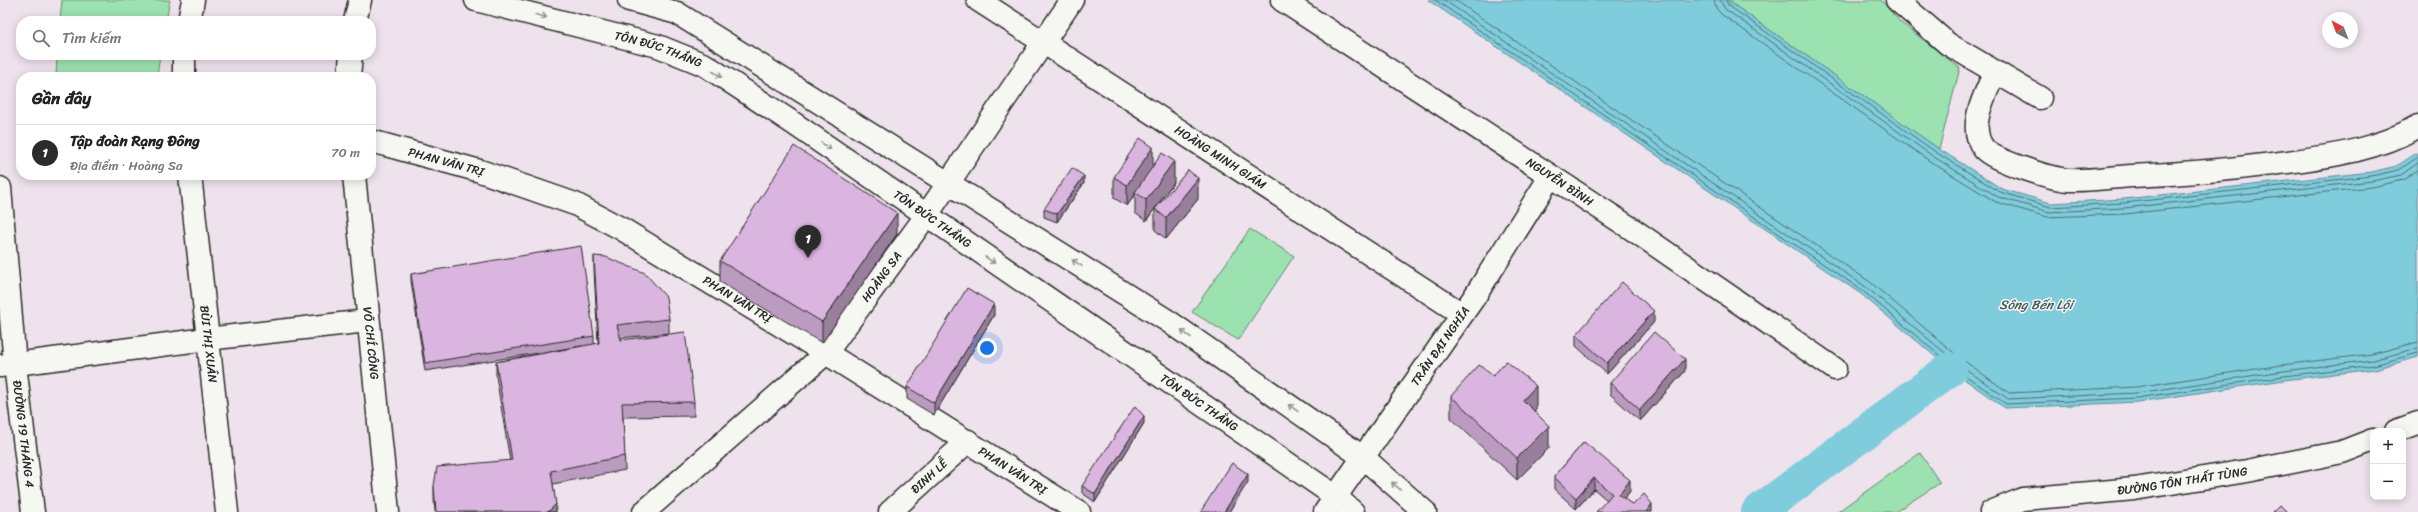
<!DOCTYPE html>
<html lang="vi">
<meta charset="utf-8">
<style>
body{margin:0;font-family:Sriracha,sans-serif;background:#f6f6f6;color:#222}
.controls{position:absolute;right:12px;bottom:12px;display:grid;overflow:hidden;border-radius:8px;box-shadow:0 2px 10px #0003}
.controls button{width:36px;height:36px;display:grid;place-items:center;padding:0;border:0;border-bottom:1px solid #e0e0e0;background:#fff;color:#222;font:20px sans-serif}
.compass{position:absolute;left:2322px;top:12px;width:36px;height:36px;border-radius:50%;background:#fff;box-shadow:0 2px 10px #0003;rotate:318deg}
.you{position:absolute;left:987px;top:348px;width:14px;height:14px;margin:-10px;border:3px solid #fff;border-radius:50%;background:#1a73e8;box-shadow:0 0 0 6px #1a73e833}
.badge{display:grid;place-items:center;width:26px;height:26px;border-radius:50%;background:#2b2b2b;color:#fff;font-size:13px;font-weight:700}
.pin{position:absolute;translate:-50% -33px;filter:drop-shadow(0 1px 2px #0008)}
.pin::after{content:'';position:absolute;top:21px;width:14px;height:12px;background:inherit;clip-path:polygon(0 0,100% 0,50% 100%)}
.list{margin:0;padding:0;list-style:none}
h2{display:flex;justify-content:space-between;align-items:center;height:52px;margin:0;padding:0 16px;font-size:17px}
h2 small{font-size:13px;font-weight:400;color:#767676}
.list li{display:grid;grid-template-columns:26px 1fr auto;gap:12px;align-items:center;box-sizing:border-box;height:56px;padding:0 16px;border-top:1px solid #e0e0e0}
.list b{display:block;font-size:15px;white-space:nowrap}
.list p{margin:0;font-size:13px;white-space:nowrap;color:#767676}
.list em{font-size:13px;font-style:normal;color:#767676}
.icon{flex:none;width:22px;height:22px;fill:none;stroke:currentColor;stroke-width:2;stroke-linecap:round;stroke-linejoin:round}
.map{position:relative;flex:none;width:2418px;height:512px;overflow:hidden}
.search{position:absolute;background:#fff;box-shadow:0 2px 10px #0003;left:16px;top:16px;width:360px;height:44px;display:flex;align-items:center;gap:10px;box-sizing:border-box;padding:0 14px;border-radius:16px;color:#767676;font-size:15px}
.panel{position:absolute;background:#fff;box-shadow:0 2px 10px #0003;left:16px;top:72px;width:360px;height:108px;border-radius:16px}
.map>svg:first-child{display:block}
</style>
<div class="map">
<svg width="2418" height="512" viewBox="0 0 2418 512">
<rect width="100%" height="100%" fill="#eee2ec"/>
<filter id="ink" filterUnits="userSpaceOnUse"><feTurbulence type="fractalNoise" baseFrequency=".025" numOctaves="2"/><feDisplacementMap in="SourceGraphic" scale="8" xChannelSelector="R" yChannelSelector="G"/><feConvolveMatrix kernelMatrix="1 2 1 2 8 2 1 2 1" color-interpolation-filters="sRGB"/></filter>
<g filter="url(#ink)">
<g fill="#9be2b0" stroke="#63866e">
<polygon points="62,0 170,0 166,21 60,21"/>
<polygon points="1727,0 1881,0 1900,22 1960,68 1939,149"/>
<polygon points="57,55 160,55 157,77 56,77"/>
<polygon points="1250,229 1294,256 1238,340 1192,312"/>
<polygon points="1920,453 1940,483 1895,512 1837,512"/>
</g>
<polygon fill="#7fcddc" stroke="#5d8c95" points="1428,0 1727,0 1939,149 2002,189 2051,203 2124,199 2371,172 2397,166 2418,152 2418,357 2375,369 2284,380 2138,402 2005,408 1950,369 1861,294"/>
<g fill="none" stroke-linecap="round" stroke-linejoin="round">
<g stroke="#4d6c72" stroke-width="1">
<polyline points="1435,0 1863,291 1952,366 2006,404 2137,398 2284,376 2374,365 2418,353"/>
<polyline points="1444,0 1866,287 1956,362 2008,399 2137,393 2283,371 2373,360 2418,348"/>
<polyline points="1455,0 1870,282 1959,357 2009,393 2136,387 2282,365 2372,354 2418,342"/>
<polyline points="1714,0 1716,8 1721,14 1931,162 1996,202 2047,217 2125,214 2372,187 2403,180 2418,170"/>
<polyline points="1720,0 1725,9 1934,157 1998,197 2049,212 2124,208 2372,181 2401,175 2418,163"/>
<polyline points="1726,0 1728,5 1937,153 2000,192 2050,207 2124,203 2371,176 2399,170 2418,157"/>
</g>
<polyline stroke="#7fcddc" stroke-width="34" points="1758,512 1950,369"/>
<defs>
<g id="minor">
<path id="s1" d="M978,0l484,314"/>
<path id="s2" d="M1282,0l353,231 200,138"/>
<polyline points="1897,0 1948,44 2040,98"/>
<polyline points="189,21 193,0"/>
<polyline points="355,21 360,0"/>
<path d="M1995,72c-9,21 -29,55 -11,77 11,12 68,30 85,31 20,1 43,-3 63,-4 48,-2 94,-6 141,-12 50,-7 102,-12 145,-38"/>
<polyline points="184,77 184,55"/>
<polyline points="349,77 351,55"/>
<path id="s3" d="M371,141l109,30 95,33 47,25 204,124 253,159"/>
<path id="s4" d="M190,175l37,337"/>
<path id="s5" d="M354,175l34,337"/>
<polyline points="0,366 207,339 367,321"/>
<polyline points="2396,431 2418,423"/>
<path id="s6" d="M644,512l182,-159 100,-137 146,-216"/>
<path id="s7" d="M890,512l78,-71"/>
<path id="s8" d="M1325,512l150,-216 75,-119"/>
<path id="s9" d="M1991,512l32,-13 111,-10 113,-18 95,-19 31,-12"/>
</g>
<g id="major">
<path id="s10" d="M476,0l182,46 47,19 88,58 542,373 18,16"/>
<polyline points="629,0 677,13 1168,321 1364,458 1425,512"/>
<path id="s11" d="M0,188l15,177 18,147"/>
</g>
</defs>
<use href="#minor" stroke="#2b2b2b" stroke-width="25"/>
<use href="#major" stroke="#2b2b2b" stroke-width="25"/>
<use href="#minor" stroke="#f6f6f2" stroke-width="22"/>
<use href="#major" stroke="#f6f6f2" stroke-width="22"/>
</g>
<g fill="#bb9cc0" stroke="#2b2b2b">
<polygon points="1153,166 1174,182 1146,221 1135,213 1135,194 1127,206 1114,198 1114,177"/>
<polygon points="1084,183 1057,222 1044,217 1044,209"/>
<polygon points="1198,199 1166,239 1155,230 1155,209"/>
<polygon points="897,234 822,343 720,282 720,261"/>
<polygon points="594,256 669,319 669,333 620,338 621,340 694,402 694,416 623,417 625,470 553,484 556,512 435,512 434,500 434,486 510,461 496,376 496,362 582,346 425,371 411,281 411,274 594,336 594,344 598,343 594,270"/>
<polygon points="994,315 934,415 907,399 907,387"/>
<polygon points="1654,322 1607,374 1576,346 1576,335"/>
<polygon points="1685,371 1640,421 1610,394 1610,383"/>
<polygon points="1493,376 1536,409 1534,411 1549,448 1517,480 1451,418 1451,396"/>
<polygon points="1144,423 1095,502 1082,493 1082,486"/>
<polygon points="1584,442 1630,491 1624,499 1633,505 1652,512 1607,500 1594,489 1576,509 1554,489 1554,477"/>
</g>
<g fill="#997f9c" stroke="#2b2b2b">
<polygon points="1153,147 1153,168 1135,192 1135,194 1127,206 1127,185"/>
<polygon points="1174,161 1174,182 1146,221 1146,200"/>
<polygon points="1084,176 1084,183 1057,222 1057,214"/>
<polygon points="1198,178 1198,199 1166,239 1166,218"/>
<polygon points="897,213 897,234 822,343 822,322"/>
<polygon points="994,304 994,315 934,415 934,403"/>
<polygon points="1654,311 1654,322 1607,374 1607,363"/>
<polygon points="1685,359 1685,371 1640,421 1640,410"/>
<polygon points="1536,386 1536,409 1523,422 1523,400"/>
<polygon points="1144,416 1144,423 1095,502 1095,494"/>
<polygon points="1549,426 1549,448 1517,480 1517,458"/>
<polygon points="1248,474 1248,482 1229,512 1224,512"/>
<polygon points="1594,478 1594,489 1576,509 1576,498"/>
<polygon points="1630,480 1630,491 1619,506 1619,495"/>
<polygon points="556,504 556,512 548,512"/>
<polygon points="1652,504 1652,512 1646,512"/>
</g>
<g fill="#dab5df" stroke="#2b2b2b">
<polygon points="1140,138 1153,147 1127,185 1114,177"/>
<polygon points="794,146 897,213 822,322 720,261"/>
<polygon points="1162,153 1174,161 1146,200 1135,192"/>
<polygon points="1072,168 1084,176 1057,214 1044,209"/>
<polygon points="1188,170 1198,178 1166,218 1155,209"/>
<polygon points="581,246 594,336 425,363 411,274"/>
<polygon points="594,256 606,257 645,273 666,297 669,319 617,325 621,340 685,332 694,402 622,403 625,456 551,471 556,504 548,512 436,512 434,486 437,467 512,460 496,362 599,343"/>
<polygon points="1622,282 1654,311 1607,363 1576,335"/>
<polygon points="967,288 994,304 934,403 907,387"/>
<polygon points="1654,332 1685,359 1640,410 1610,383"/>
<polygon points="1506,361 1536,386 1523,400 1549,426 1517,458 1451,396 1479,365 1493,376"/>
<polygon points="1135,406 1144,416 1095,494 1082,486"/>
<polygon points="1584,442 1630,480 1619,495 1633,505 1644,494 1652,504 1646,512 1596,512 1612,494 1594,478 1576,498 1554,477"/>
<polygon points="1232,463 1248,474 1224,512 1203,512 1201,511"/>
<polygon points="2280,505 2287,512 2273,512"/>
</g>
<defs><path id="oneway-shaft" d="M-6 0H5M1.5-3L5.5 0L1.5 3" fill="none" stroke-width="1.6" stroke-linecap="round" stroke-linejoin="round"/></defs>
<g stroke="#90908e">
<use href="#oneway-shaft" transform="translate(541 16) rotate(14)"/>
<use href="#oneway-shaft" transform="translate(717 74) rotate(33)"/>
<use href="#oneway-shaft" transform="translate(826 146) rotate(35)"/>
<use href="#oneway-shaft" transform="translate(990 260) rotate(34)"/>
<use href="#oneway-shaft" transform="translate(1077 263) rotate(-148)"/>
<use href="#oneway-shaft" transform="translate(1186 334) rotate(-145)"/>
<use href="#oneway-shaft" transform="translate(1293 408) rotate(-145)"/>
<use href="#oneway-shaft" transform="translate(1396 486) rotate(-138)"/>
</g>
</g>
<g text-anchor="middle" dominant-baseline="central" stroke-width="3" stroke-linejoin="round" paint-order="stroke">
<g font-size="12" fill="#2b2b2b" stroke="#f6f6f2">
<text stroke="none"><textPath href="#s10" startOffset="189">TÔN ĐỨC THẮNG</textPath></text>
<text stroke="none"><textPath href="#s1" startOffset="289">HOÀNG MINH GIÁM</textPath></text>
<text stroke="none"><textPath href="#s3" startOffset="78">PHAN VĂN TRỊ</textPath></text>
<text stroke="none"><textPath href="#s2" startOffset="332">NGUYỄN BÌNH</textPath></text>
<text stroke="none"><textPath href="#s10" startOffset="513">TÔN ĐỨC THẮNG</textPath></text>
<text stroke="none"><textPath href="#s6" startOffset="336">HOÀNG SA</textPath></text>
<text stroke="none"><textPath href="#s3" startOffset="402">PHAN VĂN TRỊ</textPath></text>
<text stroke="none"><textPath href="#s4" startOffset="170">BÙI THỊ XUÂN</textPath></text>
<text stroke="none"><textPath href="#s5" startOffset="169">VÕ CHÍ CÔNG</textPath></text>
<text stroke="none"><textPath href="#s8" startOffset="202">TRẦN ĐẠI NGHĨA</textPath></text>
<text stroke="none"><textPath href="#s10" startOffset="837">TÔN ĐỨC THẮNG</textPath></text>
<text stroke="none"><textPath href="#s11" startOffset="247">ĐƯỜNG 19 THÁNG 4</textPath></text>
<text stroke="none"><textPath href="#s3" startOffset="726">PHAN VĂN TRỊ</textPath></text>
<text stroke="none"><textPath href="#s7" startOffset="53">ĐINH LỄ</textPath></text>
<text stroke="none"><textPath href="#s9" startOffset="195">ĐƯỜNG TÔN THẤT TÙNG</textPath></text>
</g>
<g font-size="13" font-style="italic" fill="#445c60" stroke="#f6f6f2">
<text x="2036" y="304">Sông Bến Lội</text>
</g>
</g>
</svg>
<div class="controls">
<button>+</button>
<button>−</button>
</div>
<svg class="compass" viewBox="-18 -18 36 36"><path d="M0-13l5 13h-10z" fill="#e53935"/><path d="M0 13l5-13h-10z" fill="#767676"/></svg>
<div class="you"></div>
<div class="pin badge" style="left:808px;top:258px">1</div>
<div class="search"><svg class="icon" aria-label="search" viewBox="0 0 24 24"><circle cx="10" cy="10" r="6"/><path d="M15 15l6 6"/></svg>Tìm kiếm</div>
<section class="panel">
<h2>Gần đây<small></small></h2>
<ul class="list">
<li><span class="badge">1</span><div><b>Tập đoàn Rạng Đông</b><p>Địa điểm · Hoàng Sa</p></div><em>70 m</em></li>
</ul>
</section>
</div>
